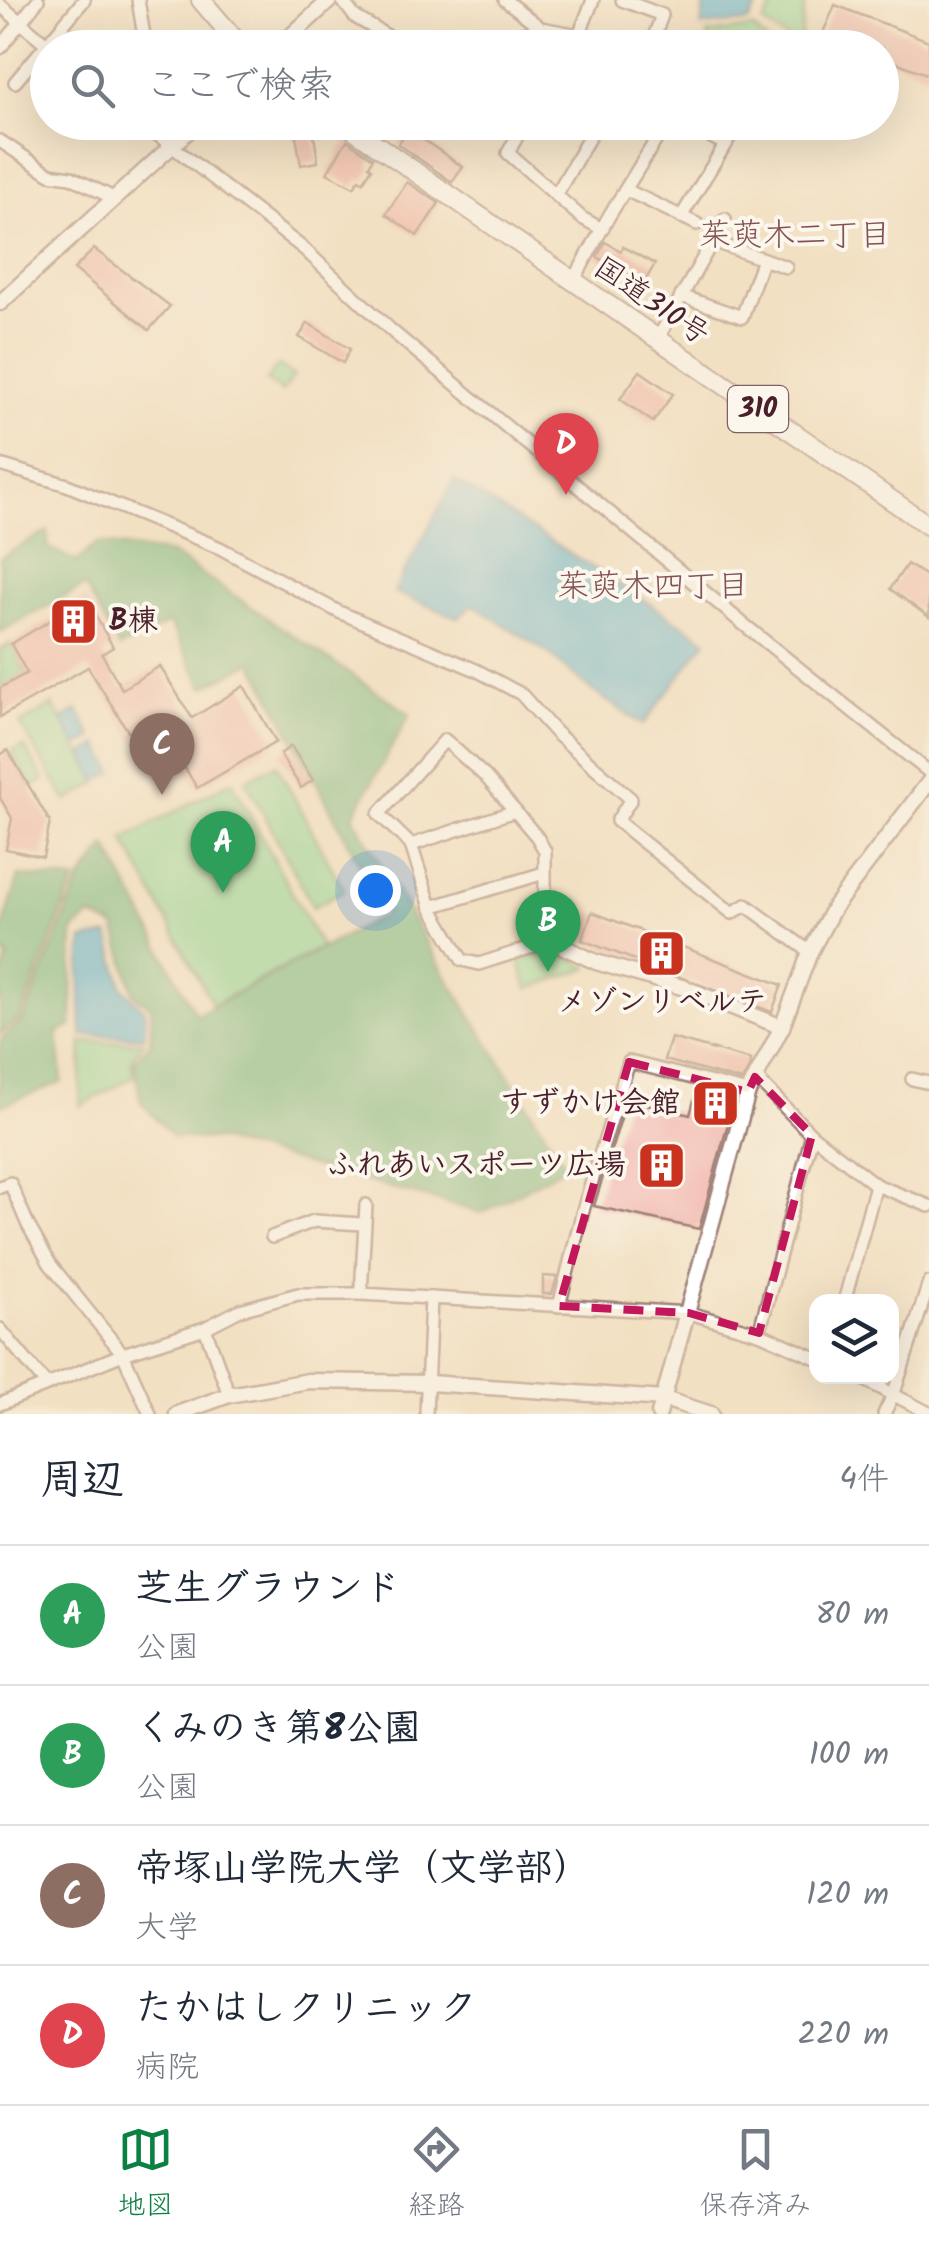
<!DOCTYPE html>
<html lang="ja">
<meta charset="utf-8">
<style>
body{margin:0;font-family:Kalam,"Klee One",sans-serif;background:#f2f2f3;color:#1f2937}
.controls{position:absolute;right:30px;bottom:30px;display:grid;overflow:hidden;border-radius:20px;box-shadow:0 10px 40px #0002}
.controls button{width:90px;height:90px;display:grid;place-items:center;padding:0;border:0;border-bottom:2px solid #e0e1e3;background:#fff;color:#1f2937;font:50px sans-serif}
.you{position:absolute;left:375px;top:890px;width:35px;height:35px;margin:-25px;border:8px solid #fff;border-radius:50%;background:#1a73e8;box-shadow:0 0 0 15px #1a73e833}
.badge{display:grid;place-items:center;width:65px;height:65px;border-radius:50%;background:#0b8043;color:#fff;font-size:32px;font-weight:700}
.pin{position:absolute;translate:-50% -82px;filter:drop-shadow(0 2px 5px #0008)}
.pin::after{content:'';position:absolute;top:52px;width:35px;height:30px;background:inherit;clip-path:polygon(0 0,100% 0,50% 100%)}
.list{margin:0;padding:0;list-style:none}
h2{display:flex;justify-content:space-between;align-items:center;height:130px;margin:0;padding:0 40px;font-size:42px}
h2 small{font-size:32px;font-weight:400;color:#747a83}
.list li{display:grid;grid-template-columns:65px 1fr auto;gap:30px;align-items:center;box-sizing:border-box;height:140px;padding:0 40px;border-top:2px solid #e0e1e3}
.list b{display:block;font-size:38px;white-space:nowrap}
.list p{margin:0;font-size:32px;white-space:nowrap;color:#747a83}
.list em{font-size:32px;font-style:normal;color:#747a83}
.icon{flex:none;width:55px;height:55px;fill:none;stroke:currentColor;stroke-width:2;stroke-linecap:round;stroke-linejoin:round}
.map{position:relative;flex:none;width:929px;height:1414px;overflow:hidden}
.search{position:absolute;background:#fff;box-shadow:0 10px 40px #0002;left:30px;right:30px;top:30px;height:110px;display:flex;align-items:center;gap:25px;box-sizing:border-box;padding:0 35px;border-radius:55px;color:#747a83;font-size:38px}
.sheet{height:690px;background:#fff}
nav{display:flex;justify-content:space-around;align-items:center;box-sizing:border-box;height:140px;border-top:2px solid #e0e1e3;background:#fff;font-size:28px;color:#747a83}
nav a{display:grid;justify-items:center;gap:5px}
nav .on{color:#0b8043}
.map>svg:first-child{display:block}
</style>
<div class="map">
<svg width="929" height="1414" viewBox="0 0 929 1414">
<rect width="100%" height="100%" fill="#fbf7ec"/>
<filter id="ink" filterUnits="userSpaceOnUse"><feTurbulence type="fractalNoise" baseFrequency=".01" numOctaves="2"/><feDisplacementMap in="SourceGraphic" scale="20" xChannelSelector="R" yChannelSelector="G"/><feConvolveMatrix kernelMatrix="1 2 1 2 8 2 1 2 1" color-interpolation-filters="sRGB"/></filter>
<filter id="wash" filterUnits="userSpaceOnUse"><feTurbulence type="fractalNoise" baseFrequency=".0048" numOctaves="4" result="noise"/><feDisplacementMap in="SourceGraphic" scale="40" xChannelSelector="R" yChannelSelector="G"/><feGaussianBlur stdDeviation="2.25" result="paint"/><feColorMatrix in="noise" values="0 0 0 0 0 0 0 0 0 0 0 0 0 0 0 0 0 1.4 0 .05"/><feComposite in="paint" operator="in"/></filter>
<g filter="url(#wash)">
<rect width="100%" height="100%" fill="#f2e0c2"/>
<g fill="#8bd795" stroke="#6a7b60" stroke-width="2.5">
<polygon points="777,0 805,0 800,47 763,23"/>
<polygon points="753,28 772,47 726,47 708,39 707,34"/>
<polygon points="278,365 294,376 282,392 266,381"/>
<polygon points="11,644 27,673 0,688 0,650"/>
<polygon points="53,705 98,783 67,801 20,724"/>
<polygon points="24,746 44,780 31,787 11,753"/>
<polygon points="276,764 344,890 313,907 246,780"/>
<polygon points="232,781 321,947 213,1005 124,839"/>
<polygon points="555,949 589,968 528,989 519,959"/>
<polygon points="82,1042 144,1042 132,1058 133,1077 80,1106"/>
</g>
<g fill="#70b87e" stroke="#5d6c54" stroke-width="2.5">
<polygon points="48,531 48,547 77,562 97,543 172,554 410,714 353,816 445,974 566,1166 482,1213 218,1140 173,1137 141,1102 134,1061 150,1044 152,1008 134,994 115,927 91,916 73,931 72,1026 58,1032 62,1082 0,1106 0,1041 23,1021 79,882 107,846 196,1015 386,914 253,662 204,687 169,623 119,648 85,586 0,632 0,558"/>
<polygon points="19,876 75,880 20,1019 0,1035 0,985 8,956 0,953 0,937"/>
</g>
<g fill="#52b1d1" stroke="#4e687e" stroke-width="2.5">
<polygon points="705,0 762,0 748,22 701,26"/>
<polygon points="454,480 707,640 643,725 587,687 550,654 472,604 459,618 394,592"/>
<polygon points="78,710 93,738 77,747 62,719"/>
<polygon points="99,745 114,772 97,781 83,754"/>
<polygon points="109,935 123,988 146,1012 144,1037 82,1035 80,974 83,940"/>
</g>
<g id="blocks">
<g fill="#f0aaa1">
<polygon points="835,5 929,41 929,75 882,57 882,48 856,48 822,35"/>
<polygon points="304,122 312,122 318,162 301,165 294,124"/>
<polygon points="408,129 463,167 452,182 398,144"/>
<polygon points="347,140 373,158 369,166 372,168 363,182 359,179 354,187 327,173"/>
<polygon points="407,182 439,203 417,236 386,214"/>
<polygon points="605,242 621,251 623,247 655,264 644,283 597,257"/>
<polygon points="94,249 170,306 149,330 74,269"/>
<polygon points="308,323 350,349 343,363 299,337"/>
<polygon points="640,371 673,394 653,422 620,399"/>
<polygon points="907,564 929,578 929,617 890,589"/>
<polygon points="86,599 113,647 102,654 122,689 160,666 192,718 244,686 276,742 197,788 160,726 134,741 88,667 0,717 0,688 27,673 11,644"/>
<polygon points="291,746 313,780 301,788 280,754"/>
<polygon points="8,750 50,822 43,857 6,849 12,818 0,798 0,755"/>
<polygon points="592,912 782,985 772,1012 582,940"/>
<polygon points="671,1038 751,1060 750,1066 742,1081 664,1060"/>
<polygon points="697,1089 735,1098 699,1229 594,1206 627,1099 690,1115"/>
<polygon points="543,1276 557,1277 552,1294 543,1294"/>
</g>
</g>
</g>
<g filter="url(#ink)">
<use href="#blocks" fill-opacity="0" stroke="#9e8076" stroke-width="2.5"/>
<g fill="none" stroke-linecap="round" stroke-linejoin="round">
<defs>
<g id="minor">
<polyline points="138,0 146,48"/>
<polyline points="342,0 355,17 389,37 383,48"/>
<polyline points="505,0 541,28 579,35 604,48"/>
<polyline points="622,0 662,15 650,48"/>
<polyline points="0,5 50,47"/>
<polyline points="579,35 593,0"/>
<polyline points="0,48 38,0"/>
<polyline points="15,82 84,0"/>
<polyline points="141,122 304,249 393,332 742,623 929,772"/>
<polyline points="525,122 508,153 582,218 602,229"/>
<polyline points="570,122 594,131"/>
<polyline points="684,122 726,145"/>
<polyline points="0,141 50,174 71,177 115,199"/>
<polyline points="626,190 697,224"/>
<polyline points="556,195 598,122"/>
<polyline points="681,217 739,122"/>
<polyline points="712,241 786,267"/>
<polyline points="573,282 609,216 667,122"/>
<polyline points="681,296 742,317 763,259"/>
<polyline points="657,340 725,219"/>
<polyline points="0,465 67,485 220,548 339,612 476,670 521,694 556,733 631,799 617,821 732,913 746,905 810,952"/>
<polygon points="445,740 486,777 537,837 545,851 545,924 551,941 479,964 462,960 431,907 411,845 379,814"/>
<polyline points="411,845 515,811"/>
<polyline points="431,907 544,873"/>
<polyline points="755,1077 812,1135 876,1185 929,1206"/>
<polyline points="912,1079 929,1083"/>
<polyline points="0,1187 10,1183 28,1225 50,1264 123,1354 205,1328 240,1310 298,1294 361,1294 689,1313 759,1333 816,1358"/>
<polyline points="272,1237 314,1221 362,1224"/>
<polyline points="361,1294 366,1205"/>
<polyline points="844,1302 876,1185"/>
<polyline points="559,1306 583,1210 629,1062 748,1092"/>
<polyline points="205,1328 229,1395"/>
<polyline points="0,1329 46,1384"/>
<polyline points="759,1333 812,1135"/>
<polyline points="857,1376 929,1413"/>
<polyline points="0,1404 123,1354 150,1414"/>
<polyline points="426,1414 431,1298"/>
<polyline points="884,1414 894,1393 929,1283"/>
</g>
<g id="tertiary">
<polyline points="278,48 330,0"/>
<polyline points="0,303 198,122"/>
<polyline points="551,941 596,962 685,988 782,1027"/>
<polyline points="177,1414 229,1395 308,1381 429,1383 664,1399 711,1414"/>
<polyline points="659,1414 748,1092 782,1027 810,952 834,907 929,782"/>
</g>
<g id="trunk">
<polyline points="201,0 242,48"/>
<polyline points="343,122 929,526"/>
</g>
</defs>
<use href="#minor" stroke="#9e8076" stroke-width="16"/>
<use href="#tertiary" stroke="#9e8076" stroke-width="19"/>
<use href="#trunk" stroke="#9e8076" stroke-width="22"/>
<use href="#minor" stroke="#fff" stroke-width="11"/>
<use href="#tertiary" stroke="#fff" stroke-width="14"/>
<use href="#trunk" stroke="#fff" stroke-width="18"/>
</g>
</g>
<path d="M0 0H929V1414H0ZM629,1062l119,30 7,-15 57,58 -53,198 -70,-20 -130,-7z" fill="#f2e0c2" fill-opacity=".55" fill-rule="evenodd"/>
<path fill="none" stroke="#c2185b" stroke-width="8" stroke-dasharray="20 12" stroke-linejoin="round" d="M629,1062l119,30 7,-15 57,58 -53,198 -70,-20 -130,-7z"/>
<defs>
<symbol id="building-square" viewBox="-11 -11 22 22"><rect x="-9" y="-9" width="18" height="18" rx="4" fill="#c8321e" stroke="#fbf7ec"/><path d="M-4-6H4V6H1V3H-1V6H-4ZM-2.5-4.3h1.7v1.8h-1.7ZM.8-4.3h1.7v1.8H.8ZM-2.5-1h1.7V.8h-1.7ZM.8-1h1.7V.8H.8Z" fill="#fff"/></symbol>
</defs>
<g fill-rule="evenodd">
<use href="#building-square" x="46" y="594" width="55" height="55"/>
<use href="#building-square" x="634" y="926" width="55" height="55"/>
<use href="#building-square" x="688" y="1076" width="55" height="55"/>
<use href="#building-square" x="634" y="1138" width="55" height="55"/>
</g>
<g text-anchor="middle" dominant-baseline="central" stroke-width="8" stroke-linejoin="round" paint-order="stroke">
<rect fill="#fbf7ec" stroke="#7f6065" stroke-width="2.5" x="728" y="386" width="60" height="46" rx="8"/>
<g font-size="28" font-weight="bold" fill="#4a1f2b">
<text x="758" y="409">310</text>
</g>
<g font-size="30" fill="#4a1f2b" stroke="#fbf7ec">
<text transform="translate(651 302) rotate(34)">国道310号</text>
</g>
<g font-size="30" font-weight="bold" fill="#4a1f2b" stroke="#fbf7ec" text-anchor="end">
<text x="109" y="622" text-anchor="start">B棟</text>
<text x="662" y="1003" text-anchor="middle">メゾンリベルテ</text>
<text x="680" y="1104">すずかけ会館</text>
<text x="626" y="1166">ふれあいスポーツ広場</text>
</g>
<g font-size="32" fill="#845054" stroke="#fbf7ec">
<text x="795" y="236">茱萸木二丁目</text>
<text x="653" y="587">茱萸木四丁目</text>
</g>
</g>
</svg>
<div class="controls">
<button><svg class="icon" aria-label="layers" viewBox="0 0 24 24"><path d="M12 4l9 5-9 5-9-5zM3 14l9 5 9-5"/></svg></button>
</div>
<div class="you"></div>
<div class="pin badge" style="left:223px;top:893px;background:#2e9e5b">A</div>
<div class="pin badge" style="left:548px;top:972px;background:#2e9e5b">B</div>
<div class="pin badge" style="left:162px;top:795px;background:#8d6e63">C</div>
<div class="pin badge" style="left:566px;top:495px;background:#e0444e">D</div>
<div class="search"><svg class="icon" aria-label="search" viewBox="0 0 24 24"><circle cx="10" cy="10" r="6"/><path d="M15 15l6 6"/></svg>ここで検索</div>
</div>
<section class="sheet">
<h2>周辺<small>4件</small></h2>
<ul class="list">
<li><span class="badge" style="background:#2e9e5b">A</span><div><b>芝生グラウンド</b><p>公園</p></div><em>80 m</em></li>
<li><span class="badge" style="background:#2e9e5b">B</span><div><b>くみのき第8公園</b><p>公園</p></div><em>100 m</em></li>
<li><span class="badge" style="background:#8d6e63">C</span><div><b>帝塚山学院大学（文学部）</b><p>大学</p></div><em>120 m</em></li>
<li><span class="badge" style="background:#e0444e">D</span><div><b>たかはしクリニック</b><p>病院</p></div><em>220 m</em></li>
</ul>
</section>
<nav>
<a class="on"><svg class="icon" aria-label="map" viewBox="0 0 24 24"><path d="M3 6l6-2 6 2 6-2v14l-6 2-6-2-6 2zM9 4v14M15 6v14"/></svg>地図</a>
<a><svg class="icon" aria-label="directions" viewBox="0 0 24 24"><path d="M12 3l9 9-9 9-9-9zM9 14v-3h6M13 9l2 2-2 2"/></svg>経路</a>
<a><svg class="icon" aria-label="saved" viewBox="0 0 24 24"><path d="M7 4h10v16l-5-4-5 4z"/></svg>保存済み</a>
</nav>
